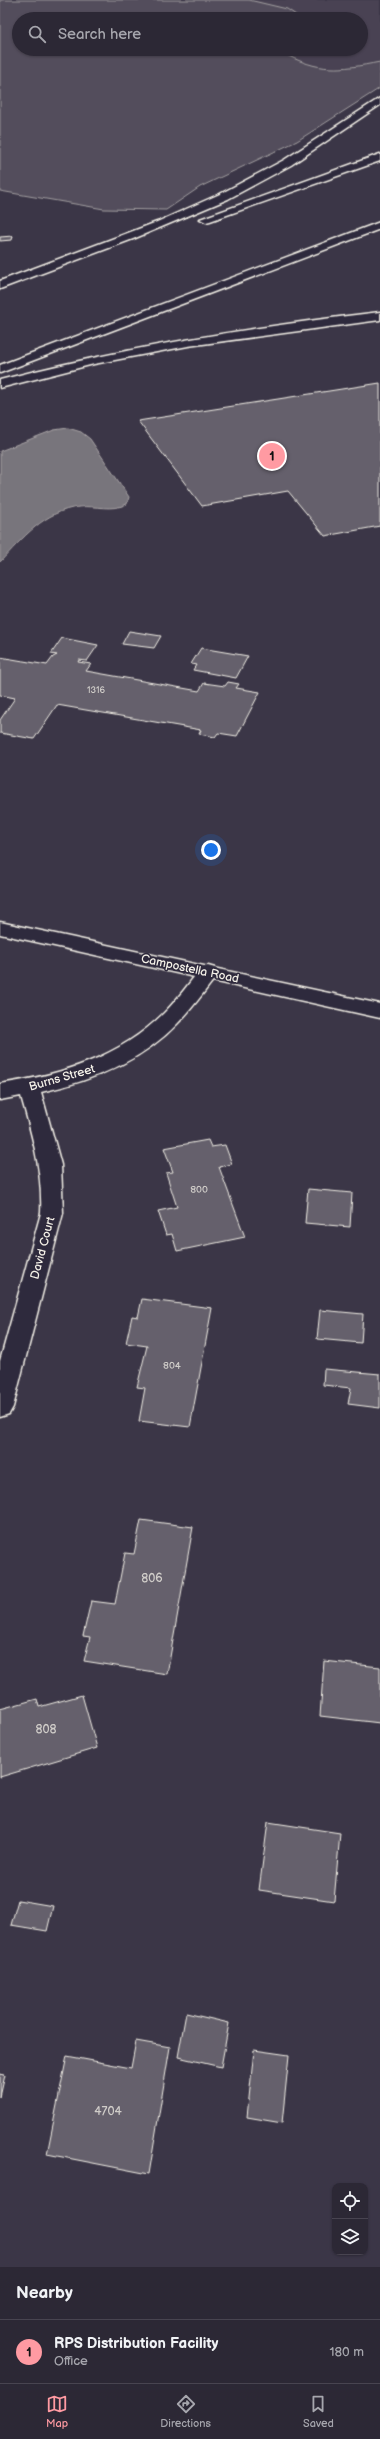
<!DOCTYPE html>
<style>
body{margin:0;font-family:"Balsamiq Sans",sans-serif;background:#383441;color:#f1f3f6}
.controls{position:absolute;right:12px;bottom:12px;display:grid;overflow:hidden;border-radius:8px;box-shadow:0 1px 3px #0004}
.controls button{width:36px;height:36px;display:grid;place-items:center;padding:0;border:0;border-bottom:1px solid #484450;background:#2c2835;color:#f1f3f6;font:20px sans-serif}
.you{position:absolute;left:211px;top:850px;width:14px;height:14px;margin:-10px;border:3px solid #fff;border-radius:50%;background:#1a73e8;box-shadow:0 0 0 6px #1a73e833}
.badge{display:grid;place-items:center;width:26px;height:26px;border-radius:50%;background:#ff9aa2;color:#111;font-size:13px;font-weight:700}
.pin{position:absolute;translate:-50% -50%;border:2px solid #fff;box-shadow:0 1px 4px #0006}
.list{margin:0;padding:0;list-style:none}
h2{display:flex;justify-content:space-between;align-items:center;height:52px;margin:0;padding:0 16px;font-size:17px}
h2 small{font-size:13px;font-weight:400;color:#a6a6ad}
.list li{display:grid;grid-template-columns:26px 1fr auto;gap:12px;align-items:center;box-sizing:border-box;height:64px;padding:0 16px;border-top:1px solid #484450}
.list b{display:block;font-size:15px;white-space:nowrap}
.list p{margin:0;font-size:13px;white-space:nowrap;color:#a6a6ad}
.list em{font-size:13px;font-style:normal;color:#a6a6ad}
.icon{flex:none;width:22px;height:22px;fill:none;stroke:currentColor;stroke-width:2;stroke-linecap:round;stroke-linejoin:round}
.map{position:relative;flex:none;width:380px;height:2267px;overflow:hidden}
.search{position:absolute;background:#2c2835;box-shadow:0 1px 3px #0004;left:12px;right:12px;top:12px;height:44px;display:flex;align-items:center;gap:10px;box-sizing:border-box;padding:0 14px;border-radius:22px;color:#a6a6ad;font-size:15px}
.sheet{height:116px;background:#2c2835}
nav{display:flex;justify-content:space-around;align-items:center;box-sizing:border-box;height:56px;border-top:1px solid #484450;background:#2c2835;font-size:11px;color:#a6a6ad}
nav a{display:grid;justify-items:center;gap:2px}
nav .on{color:#ff9aa2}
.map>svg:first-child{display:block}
</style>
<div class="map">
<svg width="380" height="2267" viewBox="0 0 380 2267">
<rect width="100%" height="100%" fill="#3b3647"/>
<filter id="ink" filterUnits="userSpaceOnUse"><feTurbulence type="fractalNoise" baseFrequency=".025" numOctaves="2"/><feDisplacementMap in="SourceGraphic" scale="8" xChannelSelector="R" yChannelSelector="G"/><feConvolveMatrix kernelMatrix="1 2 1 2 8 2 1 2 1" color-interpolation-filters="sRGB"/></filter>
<g filter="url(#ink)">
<polygon fill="#484352" points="234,0 380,0 380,64 236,87 255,49 361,49 361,19 299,19 302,17"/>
<path fill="#534e5c" stroke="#a4a0a2" d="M0,0h249l38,9 15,10h-283v30h263l-1,3c39,21 58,18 99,10v26l-83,53 -97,46 -34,23 -62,-1 -104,-18z"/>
<path fill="#78747b" stroke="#aaa6a7" d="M68,428l13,4 9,7 39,58 -2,7c-16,8 -31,1 -48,3 -35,4 -56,31 -79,55v-111l54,-21z"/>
<g fill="#65616c" stroke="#f4f1e8">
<polygon points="13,236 12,240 0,241 0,237"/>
<polygon points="380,383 380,526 325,536 288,491 202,506 138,421"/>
<polygon points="129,631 161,636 154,648 122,644"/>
<polygon points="62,638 98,645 87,661 79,660 78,662 91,664 86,671 199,691 204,683 225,686 228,682 239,684 236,688 260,692 237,736 218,733 215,737 199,734 201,730 57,705 34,739 0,733 0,720 15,698 0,695 0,657 47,665 53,657 57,655 51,654"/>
<polygon points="201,648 248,656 236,678 193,670 196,665 191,664"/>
<polygon points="208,1140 211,1147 225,1145 232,1164 219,1167 245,1237 177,1251 172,1234 166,1235 158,1211 177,1207 166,1173 173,1172 164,1148"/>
<polygon points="308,1189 352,1193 350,1227 305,1223"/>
<polygon points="142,1299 212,1308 190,1427 139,1421 145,1388 137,1387 147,1346 126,1343 132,1316 138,1317"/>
<polygon points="320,1310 363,1314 361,1343 317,1339"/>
<polygon points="324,1369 380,1374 380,1408 348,1404 351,1388 323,1385"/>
<polygon points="141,1520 193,1527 167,1674 84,1661 90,1637 83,1636 91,1601 115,1604 125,1553 134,1554"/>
<polygon points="324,1661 380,1667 380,1723 320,1716"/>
<polygon points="82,1695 97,1748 0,1777 0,1709 37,1699 39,1707"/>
<polygon points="268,1822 340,1833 334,1901 259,1890"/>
<polygon points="18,1900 53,1906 47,1931 11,1925"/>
<polygon points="186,2013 229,2023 221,2067 178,2057"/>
<polygon points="136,2041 170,2047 149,2174 47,2154 67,2056 131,2068"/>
<polygon points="254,2050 289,2055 282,2123 247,2117"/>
<polygon points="0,2074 5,2075 0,2097"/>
</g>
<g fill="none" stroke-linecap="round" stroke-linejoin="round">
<defs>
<path id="minor" d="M208,966l7,2 3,5 -3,5c-12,15 -23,31 -37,45 -36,38 -86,58 -137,69l20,73 2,48 -50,194 -4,7 -9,3v-56l41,-148c2,-41 -9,-78 -20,-117l-21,4v-16c61,-9 119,-26 164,-71 14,-14 25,-30 37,-45z"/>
<polygon id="major" points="0,922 380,1004 380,1018 0,934"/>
<g id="highway">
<polygon points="380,98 380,105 291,165 228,199 133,239 0,289 0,281 157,222 220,194 284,160"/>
<polygon points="380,154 380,161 210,221 206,222 200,219"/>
<polygon points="380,222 380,229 0,373 0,365"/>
<path d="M380,312v8l-192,26 -94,18 -94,24v-8c125,-33 252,-53 380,-68z"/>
</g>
</defs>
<use href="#minor" stroke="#f4f1e8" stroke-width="3"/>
<use href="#major" stroke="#f4f1e8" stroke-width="3"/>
<use href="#highway" stroke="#f4f1e8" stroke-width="3"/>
<use href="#minor" fill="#2f2a3d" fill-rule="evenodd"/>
<use href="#major" fill="#2f2a3d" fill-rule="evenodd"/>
<use href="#highway" fill="#2f2a3d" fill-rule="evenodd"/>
</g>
</g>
<g text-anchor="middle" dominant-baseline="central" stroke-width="3" stroke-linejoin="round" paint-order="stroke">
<g font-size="9" fill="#d0cdc9">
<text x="96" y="690">1316</text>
</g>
<g font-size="10" fill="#d0cdc9">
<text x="199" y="1190">800</text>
<text x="172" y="1366">804</text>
</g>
<g font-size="12" fill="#f4f1e8" stroke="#2f2a3d">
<text transform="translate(190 969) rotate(12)">Campostella Road</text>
<text transform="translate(62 1078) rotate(-16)">Burns Street</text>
<text transform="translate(43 1248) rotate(-75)">David Court</text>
</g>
<g font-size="12" fill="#d0cdc9">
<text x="152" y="1578">806</text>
<text x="46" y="1729">808</text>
<text x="108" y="2111">4704</text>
</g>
</g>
</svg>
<div class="controls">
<button><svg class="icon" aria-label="locate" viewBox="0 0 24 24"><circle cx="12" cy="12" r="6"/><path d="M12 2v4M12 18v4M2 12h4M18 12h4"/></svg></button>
<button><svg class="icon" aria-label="layers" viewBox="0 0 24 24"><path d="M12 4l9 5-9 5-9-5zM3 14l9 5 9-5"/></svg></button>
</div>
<div class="you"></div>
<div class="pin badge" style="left:272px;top:456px">1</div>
<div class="search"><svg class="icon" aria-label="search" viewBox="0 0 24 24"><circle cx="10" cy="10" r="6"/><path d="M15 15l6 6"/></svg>Search here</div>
</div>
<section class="sheet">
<h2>Nearby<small></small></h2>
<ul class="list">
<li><span class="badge">1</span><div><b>RPS Distribution Facility</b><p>Office</p></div><em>180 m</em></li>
</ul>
</section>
<nav>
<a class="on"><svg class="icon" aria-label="map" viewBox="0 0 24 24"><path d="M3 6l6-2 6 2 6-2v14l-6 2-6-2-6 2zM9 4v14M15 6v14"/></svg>Map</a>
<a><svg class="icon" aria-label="directions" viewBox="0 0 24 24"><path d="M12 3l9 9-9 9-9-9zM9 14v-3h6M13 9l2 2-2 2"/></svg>Directions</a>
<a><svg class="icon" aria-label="saved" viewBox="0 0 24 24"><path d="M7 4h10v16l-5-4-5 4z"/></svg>Saved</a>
</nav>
